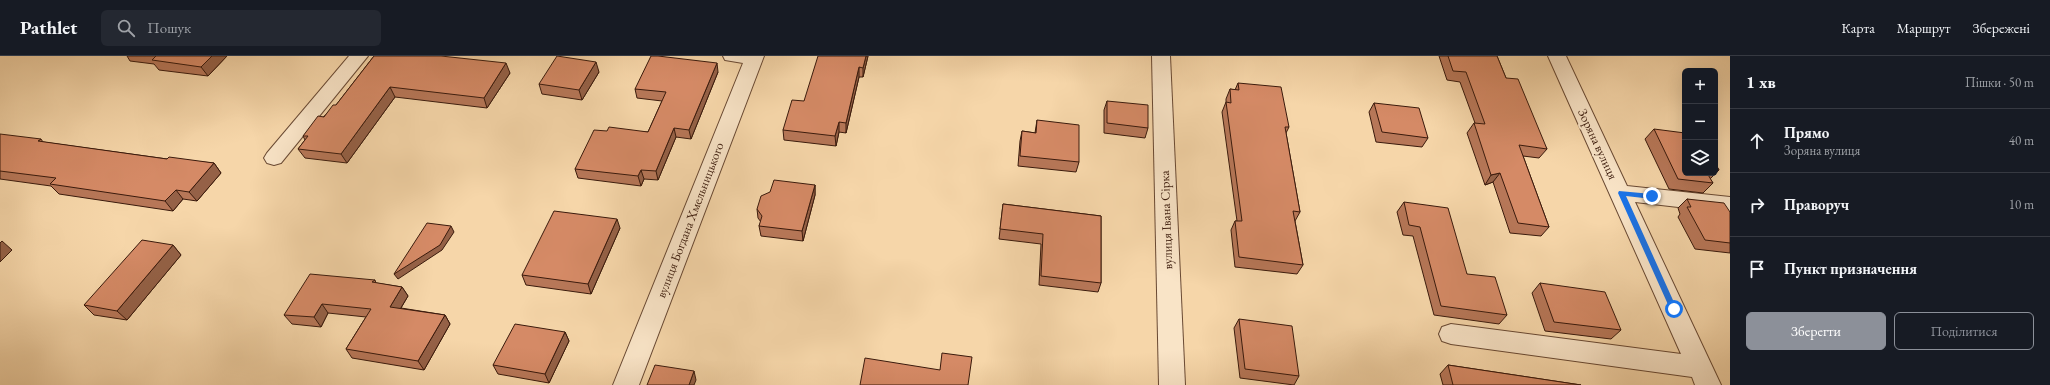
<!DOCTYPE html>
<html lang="uk">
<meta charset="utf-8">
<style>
body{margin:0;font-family:"EB Garamond",serif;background:#242831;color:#f1f3f6}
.controls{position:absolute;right:12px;top:12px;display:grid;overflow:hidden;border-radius:6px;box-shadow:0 4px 16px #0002}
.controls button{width:36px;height:36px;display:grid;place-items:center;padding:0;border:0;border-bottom:1px solid #363941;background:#171b24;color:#f1f3f6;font:20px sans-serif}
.stop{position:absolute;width:12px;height:12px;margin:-9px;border:3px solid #1a73e8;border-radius:50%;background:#fff}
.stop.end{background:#1a73e8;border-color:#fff;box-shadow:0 1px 4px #0008}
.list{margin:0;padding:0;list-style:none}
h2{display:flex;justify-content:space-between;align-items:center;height:52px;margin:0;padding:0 16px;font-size:17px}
h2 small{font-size:13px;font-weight:400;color:#9ea1a6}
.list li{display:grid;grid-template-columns:26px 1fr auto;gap:12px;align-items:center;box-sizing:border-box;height:64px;padding:0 16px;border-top:1px solid #363941}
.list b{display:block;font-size:15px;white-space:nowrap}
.list p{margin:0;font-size:13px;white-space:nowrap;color:#9ea1a6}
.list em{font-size:13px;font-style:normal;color:#9ea1a6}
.actions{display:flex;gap:8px;padding:12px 16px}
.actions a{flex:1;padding:9px 0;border:1px solid #8c9099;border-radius:6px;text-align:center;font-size:14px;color:#8c9099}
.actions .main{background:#8c9099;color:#fff}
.icon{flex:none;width:22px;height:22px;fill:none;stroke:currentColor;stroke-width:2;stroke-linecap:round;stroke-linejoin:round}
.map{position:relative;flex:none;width:1730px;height:329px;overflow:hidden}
header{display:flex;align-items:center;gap:24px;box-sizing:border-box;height:56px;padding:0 20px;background:#171b24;border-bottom:1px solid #363941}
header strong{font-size:19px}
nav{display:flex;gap:22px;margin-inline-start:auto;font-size:14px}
.search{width:280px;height:36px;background:#242831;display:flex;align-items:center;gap:10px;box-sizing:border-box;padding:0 14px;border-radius:6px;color:#9ea1a6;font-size:15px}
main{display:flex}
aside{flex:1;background:#171b24}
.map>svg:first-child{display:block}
</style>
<header>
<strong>Pathlet</strong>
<div class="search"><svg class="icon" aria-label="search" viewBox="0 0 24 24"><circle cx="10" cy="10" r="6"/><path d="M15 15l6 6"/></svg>Пошук</div>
<nav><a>Карта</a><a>Маршрут</a><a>Збережені</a></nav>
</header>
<main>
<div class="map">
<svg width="1730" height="329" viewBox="0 0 1730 329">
<rect width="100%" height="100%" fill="#f6d6a9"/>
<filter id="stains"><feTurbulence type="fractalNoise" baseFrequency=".005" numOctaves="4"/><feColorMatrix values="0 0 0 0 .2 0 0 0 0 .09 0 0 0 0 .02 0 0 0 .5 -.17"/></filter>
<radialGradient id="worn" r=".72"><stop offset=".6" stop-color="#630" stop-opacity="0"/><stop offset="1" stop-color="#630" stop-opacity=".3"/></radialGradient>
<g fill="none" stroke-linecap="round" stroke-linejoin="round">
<defs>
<g id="minor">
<polygon points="349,0 368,0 281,107 274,109 267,107 264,102 267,97"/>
<polygon points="723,0 764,0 639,329 613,329 743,7 725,4"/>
<polygon points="1152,0 1170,0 1185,329 1159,329"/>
<polygon points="1548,0 1566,0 1627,130 1730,141 1730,157 1635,146 1721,329 1695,329 1692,321 1451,288 1442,285 1439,278 1442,271 1451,268 1681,298"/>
</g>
</defs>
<use href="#minor" stroke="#694933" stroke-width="2"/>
<use href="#minor" fill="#f9e4c7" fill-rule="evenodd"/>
</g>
<g fill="#b77758" stroke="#3a1a0c">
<polygon points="127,0 227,0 208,20 159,14 154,8 130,5"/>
<polygon points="374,0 510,17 487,52 395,41 347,107 305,102 298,93 305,84 303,80 336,49"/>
<polygon points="868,0 863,21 859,21 846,77 839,76 836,90 784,84 783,74 804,45"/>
<polygon points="1439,0 1497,0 1506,22 1547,93 1539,102 1523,100 1549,171 1541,180 1510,177 1493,126 1485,129 1467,77 1474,67 1475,67 1460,26 1447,24"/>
<polygon points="599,16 582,44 542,38 539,28"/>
<polygon points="718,16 691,83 676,81 658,124 644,123 641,130 578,122 575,113 607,75 648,76 662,45 637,42 635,33"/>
<polygon points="1238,27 1289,71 1286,77 1300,156 1295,165 1303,209 1297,218 1235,211 1231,174 1235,165 1237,165 1222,56 1226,46 1226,43 1230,33 1235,34"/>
<polygon points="1107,45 1148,72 1145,82 1104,77 1104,54"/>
<polygon points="1374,47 1428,82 1422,91 1376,86 1369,56"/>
<polygon points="1037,64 1079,106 1076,116 1018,110 1020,85 1022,75 1035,77"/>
<polygon points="1654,73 1685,117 1715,117 1715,107 1719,114 1710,123 1713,127 1703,137 1669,133 1645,83"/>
<polygon points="41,83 43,86 167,103 214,107 221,117 197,145 183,143 173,155 59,138 51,130 0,123 0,115"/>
<polygon points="815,129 815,139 803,185 761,180 759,170 761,166 758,162 757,153"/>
<polygon points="1687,143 1730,156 1730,197 1695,193 1678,161 1680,158 1678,152"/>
<polygon points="1404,146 1467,218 1507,259 1499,268 1434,259 1413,180 1403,179 1397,156"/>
<polygon points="1003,148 1101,160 1101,227 1098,236 1039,229 1041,188 999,183"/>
<polygon points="620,172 591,238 526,229 522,219"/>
<polygon points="173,189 181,199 127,264 94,259 84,249"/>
<polygon points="375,224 376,227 402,231 408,240 401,252 445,259 450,268 424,314 352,302 346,293 366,261 328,257 321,271 292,268 284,259"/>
<polygon points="1540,227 1621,274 1611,283 1545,275 1532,237"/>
<polygon points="1239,263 1299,320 1294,329 1240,322 1234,272"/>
<polygon points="565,276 569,285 549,327 498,318 493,309"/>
<polygon points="1448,309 1581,329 1443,329 1440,318"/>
</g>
<g fill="#956147" stroke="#3a1a0c">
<polygon points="212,0 227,0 208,20 201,11"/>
<polygon points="866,0 868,0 863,21 863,12"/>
<polygon points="596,6 599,16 582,44 579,34"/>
<polygon points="506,7 510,17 487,52 484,42"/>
<polygon points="717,7 718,16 691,83 689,74"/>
<polygon points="859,11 859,21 846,77 846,67"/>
<polygon points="390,31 395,41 347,107 341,98"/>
<polygon points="839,66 839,76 836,90 835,80"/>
<polygon points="674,72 676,81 658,124 656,115"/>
<polygon points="214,107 221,117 197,145 189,136"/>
<polygon points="641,114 644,123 641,130 638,120"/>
<polygon points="1500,117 1493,126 1485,129 1491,119"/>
<polygon points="815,129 815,139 803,185 802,175"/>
<polygon points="176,134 183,143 173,155 165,145"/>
<polygon points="617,163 620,172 591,238 588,228"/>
<polygon points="451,170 454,176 442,194 398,223 394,218"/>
<polygon points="2,185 12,194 0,206 0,187"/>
<polygon points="173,189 181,199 127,264 117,255"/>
<polygon points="402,231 408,240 396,260 390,251"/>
<polygon points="322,248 328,257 321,271 314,261"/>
<polygon points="445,259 450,268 424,314 418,305"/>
<polygon points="565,276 569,285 549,327 545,318"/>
<polygon points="694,315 696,324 694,329 689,329"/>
</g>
<g fill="#d58a66" stroke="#3a1a0c">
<polygon points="156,0 212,0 201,11 152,4"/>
<polygon points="374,0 441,0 506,7 484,42 390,31 341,98 298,93 308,80 303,80 318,60 324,61 333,49 336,49"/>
<polygon points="557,0 596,6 579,34 539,28"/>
<polygon points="651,0 658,0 717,7 689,74 674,72 656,115 641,114 638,120 575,113 594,74 607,75 609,71 648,76 666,36 635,33"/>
<polygon points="818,0 866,0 863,12 859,11 846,67 839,66 835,80 783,74 792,44 804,45"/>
<polygon points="1448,0 1497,0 1506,22 1518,23 1547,93 1519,89 1549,171 1518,167 1500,117 1491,119 1474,67 1485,68 1466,16 1453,15"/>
<polygon points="1238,27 1281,31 1289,71 1285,71 1300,156 1293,155 1303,209 1239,201 1235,165 1242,165 1226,46 1231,47 1230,33 1239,34"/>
<polygon points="1107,45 1148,49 1148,72 1107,67"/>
<polygon points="1374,47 1419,52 1428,82 1382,76"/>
<polygon points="1037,64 1079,69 1079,106 1020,100 1022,75 1036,77"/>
<polygon points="1654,73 1685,77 1685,117 1707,117 1713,127 1678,123"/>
<polygon points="0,78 41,83 38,85 167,103 169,101 214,107 189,136 176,134 165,145 50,128 56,122 0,115"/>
<polygon points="1715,107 1719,114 1715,114"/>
<polygon points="774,124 815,129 802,175 759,170 762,160 757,153 761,140 770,136"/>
<polygon points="1687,143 1724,147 1730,156 1730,187 1705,184 1687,151 1691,151"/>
<polygon points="1404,146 1448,152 1467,218 1495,221 1507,259 1441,250 1420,171 1409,169"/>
<polygon points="1003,148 1101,160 1101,227 1041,220 1043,178 1000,173"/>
<polygon points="554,155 617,163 588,228 522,219"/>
<polygon points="427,167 451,170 440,189 394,218"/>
<polygon points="142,184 173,189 117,255 84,249"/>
<polygon points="310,218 375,224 372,226 402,231 390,251 445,259 418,305 346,293 371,253 322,248 314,261 284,259"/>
<polygon points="1540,227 1605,236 1621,274 1554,266"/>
<polygon points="1239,263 1292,270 1299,320 1245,313"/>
<polygon points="515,268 565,276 545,318 493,309"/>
<polygon points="942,297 972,301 968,329 860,329 865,302 940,314"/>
<polygon points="655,309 694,315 689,329 647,329"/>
<polygon points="1448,309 1581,329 1453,329"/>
</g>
<polygon fill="#1a73e8" points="1619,135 1652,138 1656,140 1652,143 1626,140 1677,253 1676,255 1671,255 1670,253 1618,137"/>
<g text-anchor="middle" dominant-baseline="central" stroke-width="4" stroke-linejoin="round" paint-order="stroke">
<g font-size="13" fill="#3a1a0c" stroke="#f9e4c7">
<text transform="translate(1598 88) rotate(65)">Зоряна вулиця</text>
<text transform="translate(690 164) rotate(-69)">вулиця Богдана Хмельницького</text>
<text transform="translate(1166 164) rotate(-92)">вулиця Івана Сірка</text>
</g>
</g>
<rect width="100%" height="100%" filter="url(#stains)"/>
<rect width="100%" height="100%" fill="url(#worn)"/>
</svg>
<div class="controls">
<button>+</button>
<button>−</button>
<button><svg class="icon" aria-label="layers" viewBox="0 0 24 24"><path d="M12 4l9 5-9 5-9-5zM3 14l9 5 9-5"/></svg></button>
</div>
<div class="stop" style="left:1674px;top:253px"></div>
<div class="stop end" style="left:1652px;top:140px"></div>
</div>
<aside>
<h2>1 хв<small>Пішки · 50 m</small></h2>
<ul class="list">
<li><svg class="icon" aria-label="ahead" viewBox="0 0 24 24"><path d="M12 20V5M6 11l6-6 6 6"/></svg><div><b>Прямо</b><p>Зоряна вулиця</p></div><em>40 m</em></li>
<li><svg class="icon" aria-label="right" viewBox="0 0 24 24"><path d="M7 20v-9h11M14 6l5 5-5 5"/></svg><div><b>Праворуч</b></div><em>10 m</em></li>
<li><svg class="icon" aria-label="arrive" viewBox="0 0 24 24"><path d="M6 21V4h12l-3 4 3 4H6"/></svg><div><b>Пункт призначення</b></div></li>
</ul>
<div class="actions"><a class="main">Зберегти</a><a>Поділитися</a></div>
</aside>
</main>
